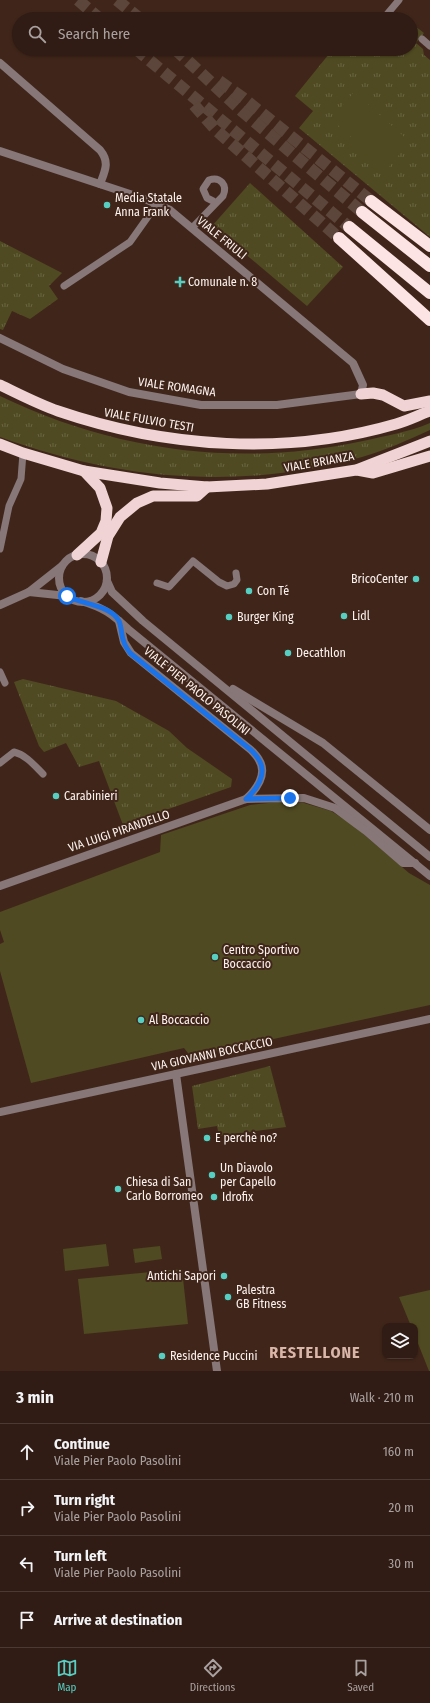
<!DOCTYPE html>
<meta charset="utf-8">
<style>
body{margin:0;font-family:"Fira Sans Condensed",sans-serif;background:#3c2922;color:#f1f3f6}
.controls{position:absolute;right:12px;bottom:12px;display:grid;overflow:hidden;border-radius:8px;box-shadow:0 1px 3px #0004}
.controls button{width:36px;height:36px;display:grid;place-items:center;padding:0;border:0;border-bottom:1px solid #4b3a34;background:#301c14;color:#f1f3f6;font:20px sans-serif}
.stop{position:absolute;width:12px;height:12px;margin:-9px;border:3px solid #1a73e8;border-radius:50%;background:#fff}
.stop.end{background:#1a73e8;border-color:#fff;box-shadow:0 1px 4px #0008}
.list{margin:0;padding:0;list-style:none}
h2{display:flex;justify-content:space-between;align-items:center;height:52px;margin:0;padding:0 16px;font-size:17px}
h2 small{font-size:13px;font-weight:400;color:#a8a1a0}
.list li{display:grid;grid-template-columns:26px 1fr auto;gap:12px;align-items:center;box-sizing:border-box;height:56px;padding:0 16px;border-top:1px solid #4b3a34}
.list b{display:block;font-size:15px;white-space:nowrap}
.list p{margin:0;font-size:13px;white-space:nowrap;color:#a8a1a0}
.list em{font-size:13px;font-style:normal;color:#a8a1a0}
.icon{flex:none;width:22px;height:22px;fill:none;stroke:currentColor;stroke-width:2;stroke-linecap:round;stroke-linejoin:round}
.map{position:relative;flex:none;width:430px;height:1371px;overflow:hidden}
.search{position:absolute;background:#301c14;box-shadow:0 1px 3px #0004;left:12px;right:12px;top:12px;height:44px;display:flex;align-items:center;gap:10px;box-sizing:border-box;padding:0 14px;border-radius:22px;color:#a8a1a0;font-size:15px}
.sheet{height:276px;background:#301c14}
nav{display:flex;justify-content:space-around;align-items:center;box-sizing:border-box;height:56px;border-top:1px solid #4b3a34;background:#301c14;font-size:11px;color:#a8a1a0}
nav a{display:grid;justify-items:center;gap:2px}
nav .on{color:#56cec2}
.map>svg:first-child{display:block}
</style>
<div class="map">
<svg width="430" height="1371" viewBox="0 0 430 1371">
<defs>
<pattern id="grass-tufts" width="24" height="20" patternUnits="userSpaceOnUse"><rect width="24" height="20" fill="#4f4a21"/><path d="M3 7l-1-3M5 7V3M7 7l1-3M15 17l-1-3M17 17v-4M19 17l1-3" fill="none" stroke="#696542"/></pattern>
</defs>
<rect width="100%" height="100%" fill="#40261a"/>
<g fill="url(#grass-tufts)">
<polygon points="411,23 424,33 416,43 423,49 424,55 430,60 430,237 299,128 313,111 295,96 333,49 411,49"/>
<polygon points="250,183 343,267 307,306 212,226"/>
<polygon points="0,241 62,273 49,286 58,299 30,319 12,311 3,330 0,329"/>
<path d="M0,396c114,55 238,72 363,45 22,-5 46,-9 67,-18v7c-22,10 -44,20 -68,27 -122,34 -244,23 -362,-20z"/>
<polygon points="23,679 116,701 169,731 187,748 232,779 231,787 123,825 99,761 79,767 66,743 44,752 39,746 14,682"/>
<polygon points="270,1066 286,1127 219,1136 217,1126 198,1129 192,1086"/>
</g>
<g fill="#4f4a21">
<polygon points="354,92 410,142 387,169 331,119"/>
<polygon points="278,802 304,803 331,811 353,825 409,873 430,885 430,1005 191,1057 184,1048 31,1083 0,971 0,944 4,942 0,930 0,912 160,852 161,835 250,805"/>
<polygon points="106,1244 109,1266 65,1271 63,1249"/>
<polygon points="160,1246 162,1259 135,1263 133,1249"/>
<polygon points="182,1269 188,1324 84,1334 78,1279"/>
<polygon points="430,1290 430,1371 429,1371 415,1336 415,1326 411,1326 399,1297"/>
</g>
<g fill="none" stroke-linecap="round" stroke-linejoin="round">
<g stroke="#5c453a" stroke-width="12" stroke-dasharray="12 6" stroke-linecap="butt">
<polyline points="78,0 100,19"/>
<polyline points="117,0 140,19"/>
<polyline points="136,49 349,227"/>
<polyline points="175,49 243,112 362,212"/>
<polyline points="219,81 243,98 371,201"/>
<polyline points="194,105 217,131 339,238"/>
</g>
<g stroke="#877778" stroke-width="7">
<polyline points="383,19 399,0"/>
<polyline points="422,39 430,46"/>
<path d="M192,228l31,-32c5,-11 -3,-20 -14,-16l-6,9 4,9 6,3"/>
<polyline points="64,286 130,242 157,204"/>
<polyline points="0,549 9,506 21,479 23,453"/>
<polyline points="157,583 169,587 193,561 219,582 227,586 234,584 237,580 236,573"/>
<polyline points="0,672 5,683"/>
<path d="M0,763l14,-11c12,3 20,13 29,22"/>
</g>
<g stroke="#877778" stroke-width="8">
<path d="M0,63l100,87c10,12 5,21 0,34"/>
<polyline points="0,151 145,199 170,210 353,363 363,385 361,394 277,405 201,405 129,392 63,369 0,338"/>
<polyline points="107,581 112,592 143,621 430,857"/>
<path d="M81,601c23,7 30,12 47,28l302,247"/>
<path d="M119,621l5,21 7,11 120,97c3,3 6,6 8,10 9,14 -3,30 -13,39"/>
<polyline points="233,689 323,743 430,830"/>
<polyline points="0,886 246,799 304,798 335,808 366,831 403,863 415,863"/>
<polyline points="176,1074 217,1371"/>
<polyline points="0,1112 430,1019"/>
</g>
<g stroke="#877778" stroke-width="8">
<circle cx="83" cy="578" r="24"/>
<polyline points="29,592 67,596"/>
<polyline points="0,605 29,592 62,566"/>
</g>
<g stroke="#f0d3d4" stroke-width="11">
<path d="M0,385c19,9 38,19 58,26 108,37 228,45 338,13 11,-3 23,-9 34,-13"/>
<polyline points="361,394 373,393 383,395 404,406 430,401"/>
<polyline points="0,444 23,453 84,471 160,483 207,487 267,484 356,470 430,441"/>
<polyline points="357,470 373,473 430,456"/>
<polyline points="77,555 101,533 106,521 107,508 100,488 84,471"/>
<polyline points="101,562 108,536 120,517 137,503 153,496 197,496 207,487"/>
</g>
<g stroke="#fce4e4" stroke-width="12">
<polyline points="371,201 430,246"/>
<polyline points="362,212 430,266"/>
<polyline points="349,227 430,293"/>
<polyline points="339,238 430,320"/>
</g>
</g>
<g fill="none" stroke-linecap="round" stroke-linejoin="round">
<path stroke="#1a73e8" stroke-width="5" d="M67,596c14,8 44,9 52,25 3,7 2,15 5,21 1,4 4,8 6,11l121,97c3,3 6,6 8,10 9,14 -3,30 -13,39l44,-1"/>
</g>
<g fill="#56cec2" stroke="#40261a" stroke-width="1.5">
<circle cx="107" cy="205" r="4"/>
<path d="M178 276h4v4h4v4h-4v4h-4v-4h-4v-4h4z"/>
<circle cx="416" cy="579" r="4"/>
<circle cx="249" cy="591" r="4"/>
<circle cx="344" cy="616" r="4"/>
<circle cx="229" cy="617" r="4"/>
<circle cx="288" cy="653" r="4"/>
<circle cx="56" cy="796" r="4"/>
<circle cx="215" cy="957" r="4"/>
<circle cx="141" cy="1020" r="4"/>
<circle cx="207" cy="1138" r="4"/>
<circle cx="212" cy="1175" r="4"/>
<circle cx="118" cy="1189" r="4"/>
<circle cx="214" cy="1197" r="4"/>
<circle cx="224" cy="1276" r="4"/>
<circle cx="228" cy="1297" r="4"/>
<circle cx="162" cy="1356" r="4"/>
</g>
<g text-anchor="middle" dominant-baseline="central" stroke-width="4" stroke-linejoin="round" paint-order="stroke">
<g font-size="12" fill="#fdf2ee" stroke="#40261a" text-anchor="start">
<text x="115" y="198">Media Statale<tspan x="115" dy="14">Anna Frank</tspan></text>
<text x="188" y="282">Comunale n. 8</text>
<text x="408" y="579" text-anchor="end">BricoCenter</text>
<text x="257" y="591">Con Té</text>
<text x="352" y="616">Lidl</text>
<text x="237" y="617">Burger King</text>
<text x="296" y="653">Decathlon</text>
<text x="64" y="796">Carabinieri</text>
<text x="223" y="950">Centro Sportivo<tspan x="223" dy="14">Boccaccio</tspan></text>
<text x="149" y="1020">Al Boccaccio</text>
<text x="215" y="1138">E perchè no?</text>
<text x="220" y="1168">Un Diavolo<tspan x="220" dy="14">per Capello</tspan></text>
<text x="126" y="1182">Chiesa di San<tspan x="126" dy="14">Carlo Borromeo</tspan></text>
<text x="222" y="1197">Idrofix</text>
<text x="216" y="1276" text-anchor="end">Antichi Sapori</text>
<text x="236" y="1290">Palestra<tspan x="236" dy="14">GB Fitness</tspan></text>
<text x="170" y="1356">Residence Puccini</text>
</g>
<g font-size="12" fill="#fdf2ee" stroke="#40261a">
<text transform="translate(222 238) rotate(39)">VIALE FRIULI</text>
<text transform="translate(177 387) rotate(8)">VIALE ROMAGNA</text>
<text transform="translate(149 420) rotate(10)">VIALE FULVIO TESTI</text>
<text transform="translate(319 462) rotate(-10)">VIALE BRIANZA</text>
<text transform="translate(197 691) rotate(39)">VIALE PIER PAOLO PASOLINI</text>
<text transform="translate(119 831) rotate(-19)">VIA LUIGI PIRANDELLO</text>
<text transform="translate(212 1054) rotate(-12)">VIA GIOVANNI BOCCACCIO</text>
</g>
<g font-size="16" font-weight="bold" letter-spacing="1" fill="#d9b6a8" stroke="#40261a">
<text x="315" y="1352">RESTELLONE</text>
</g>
</g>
</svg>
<div class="controls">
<button><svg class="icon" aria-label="layers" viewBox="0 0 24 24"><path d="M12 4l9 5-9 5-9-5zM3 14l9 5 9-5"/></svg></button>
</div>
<div class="stop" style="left:67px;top:596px"></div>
<div class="stop end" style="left:290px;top:798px"></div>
<div class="search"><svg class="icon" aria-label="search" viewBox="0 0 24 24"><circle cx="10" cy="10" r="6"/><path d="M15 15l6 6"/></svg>Search here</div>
</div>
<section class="sheet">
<h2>3 min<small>Walk · 210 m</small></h2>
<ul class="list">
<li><svg class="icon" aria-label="ahead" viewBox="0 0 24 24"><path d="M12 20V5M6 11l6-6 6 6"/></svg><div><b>Continue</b><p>Viale Pier Paolo Pasolini</p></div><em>160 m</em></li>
<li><svg class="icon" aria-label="right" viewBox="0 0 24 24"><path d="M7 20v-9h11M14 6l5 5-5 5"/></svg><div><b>Turn right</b><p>Viale Pier Paolo Pasolini</p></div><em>20 m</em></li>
<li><svg class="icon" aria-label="left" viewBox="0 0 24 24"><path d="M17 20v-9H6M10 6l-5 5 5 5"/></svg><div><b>Turn left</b><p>Viale Pier Paolo Pasolini</p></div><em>30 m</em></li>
<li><svg class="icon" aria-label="arrive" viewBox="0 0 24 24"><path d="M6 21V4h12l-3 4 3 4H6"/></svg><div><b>Arrive at destination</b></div></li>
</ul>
</section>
<nav>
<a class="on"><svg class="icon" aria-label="map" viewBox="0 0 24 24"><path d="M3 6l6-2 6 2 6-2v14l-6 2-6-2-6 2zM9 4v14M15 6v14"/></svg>Map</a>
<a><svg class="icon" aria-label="directions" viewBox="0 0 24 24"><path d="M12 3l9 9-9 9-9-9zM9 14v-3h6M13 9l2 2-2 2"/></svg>Directions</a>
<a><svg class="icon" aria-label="saved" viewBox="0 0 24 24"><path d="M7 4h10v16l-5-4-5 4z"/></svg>Saved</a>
</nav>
